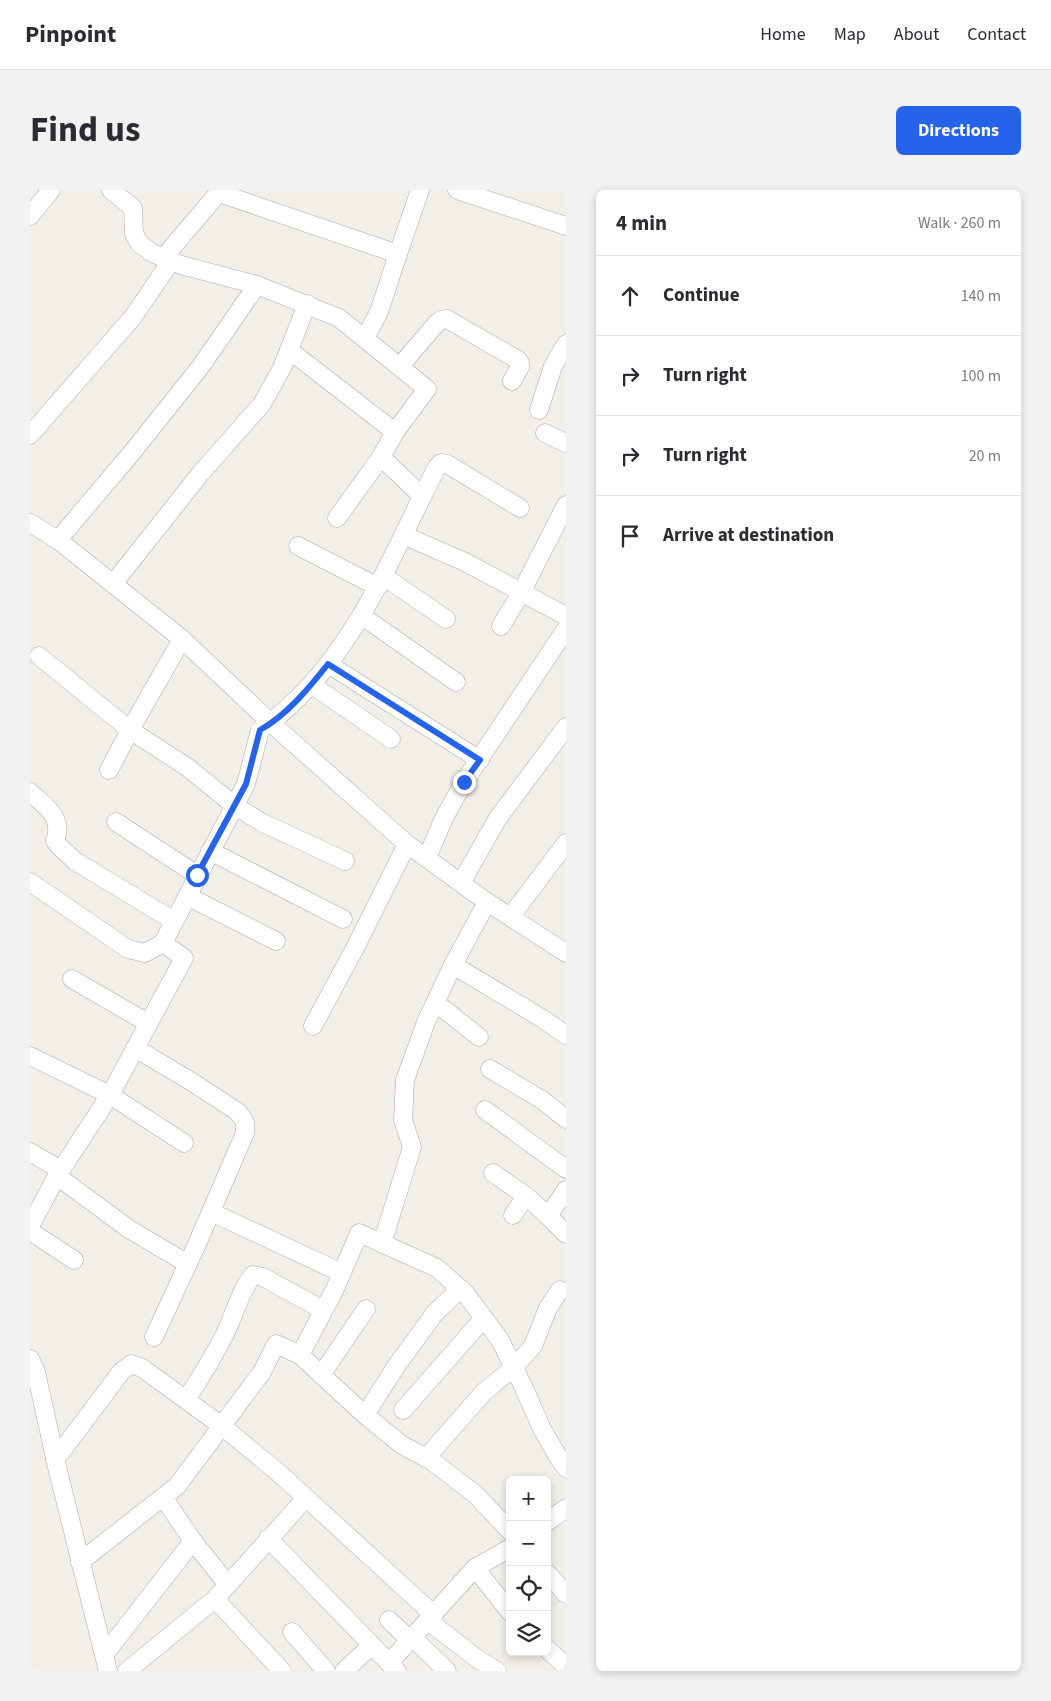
<!DOCTYPE html>
<meta charset="utf-8">
<style>
body{margin:0;font-family:"Source Sans 3",sans-serif;background:#f2f2f3;color:#2b2b33}
.controls{position:absolute;right:15px;bottom:15px;display:grid;overflow:hidden;border-radius:8px;box-shadow:0 2px 8px #0003}
.controls button{width:45px;height:45px;display:grid;place-items:center;padding:0;border:0;border-bottom:1px solid #e1e1e2;background:#fff;color:#2b2b33;font:25px sans-serif}
.stop{position:absolute;width:15px;height:15px;margin:-11px;border:4px solid #2563eb;border-radius:50%;background:#fff}
.stop.end{background:#2563eb;border-color:#fff;box-shadow:0 1px 5px #0008}
.list{margin:0;padding:0;list-style:none}
h2{display:flex;justify-content:space-between;align-items:center;height:65px;margin:0;padding:0 20px;font-size:21px}
h2 small{font-size:16px;font-weight:400;color:#7c7c81}
.list li{display:grid;grid-template-columns:32px 1fr auto;gap:15px;align-items:center;box-sizing:border-box;height:80px;padding:0 20px;border-top:1px solid #e1e1e2}
.list b{display:block;font-size:19px;white-space:nowrap}
.list em{font-size:16px;font-style:normal;color:#7c7c81}
.icon{flex:none;width:28px;height:28px;fill:none;stroke:currentColor;stroke-width:2;stroke-linecap:round;stroke-linejoin:round}
.map{position:relative;flex:none;width:536px;height:1481px;overflow:hidden;border-radius:8px}
header{display:flex;align-items:center;gap:30px;box-sizing:border-box;height:70px;padding:0 25px;background:#fff;border-bottom:1px solid #e1e1e2}
header strong{font-size:24px}
nav{display:flex;gap:28px;margin-inline-start:auto;font-size:18px}
.intro{display:flex;align-items:center;justify-content:space-between;box-sizing:border-box;height:120px;padding:0 30px}
h1{margin:0;font-size:35px}
.button{padding:12px 22px;border-radius:8px;background:#2563eb;color:#fff;font-size:18px;font-weight:700}
main{display:flex;gap:30px;padding:0 30px}
aside{flex:1;background:#fff;border-radius:8px;box-shadow:0 2px 8px #0003}
.map>svg:first-child{display:block}
</style>
<header>
<strong>Pinpoint</strong>
<nav><a>Home</a><a>Map</a><a>About</a><a>Contact</a></nav>
</header>
<div class="intro"><h1>Find us</h1><a class="button">Directions</a></div>
<main>
<div class="map">
<svg width="536" height="1481" viewBox="0 0 536 1481">
<rect width="100%" height="100%" fill="#f2efe9"/>
<g fill="none" stroke-linecap="round" stroke-linejoin="round">
<defs>
<g id="minor">
<polyline points="81,0 103,18 104,44 110,54 122,63 151,75 227,95 309,128 397,199 365,242 351,267 307,328"/>
<polyline points="427,0 536,36"/>
<polyline points="189,3 368,64 349,122 335,148"/>
<polyline points="0,26 21,0"/>
<polyline points="368,64 390,0"/>
<polyline points="133,68 191,0"/>
<polyline points="259,160 365,242"/>
<polyline points="370,176 406,134 411,130 417,129 488,170 490,173 490,177 482,191"/>
<polyline points="509,220 523,176 536,154"/>
<polyline points="515,243 536,253"/>
<polyline points="0,245 103,127 141,71"/>
<polyline points="351,267 392,306"/>
<polyline points="0,333 28,350 152,449 241,533 377,654 457,712 536,763"/>
<polyline points="373,345 435,372 536,426"/>
<polyline points="28,350 104,260 171,176 227,95"/>
<polyline points="268,356 348,397"/>
<polyline points="353,386 416,429"/>
<polyline points="83,394 170,284 232,214 252,178 277,114"/>
<polyline points="332,426 426,492"/>
<polyline points="471,436 492,401 536,315"/>
<polyline points="9,466 100,540 157,577 204,615 231,632 315,671"/>
<polyline points="298,474 450,570"/>
<polyline points="282,495 361,549"/>
<polyline points="79,580 100,540 152,449"/>
<path d="M0,602c16,15 34,25 25,49l4,5 16,15 99,60"/>
<polyline points="86,632 167,685"/>
<polyline points="180,661 313,729"/>
<polyline points="397,668 414,628 434,592 536,439"/>
<polyline points="0,692 98,759 115,763 133,753"/>
<polyline points="431,693 468,628 536,537"/>
<polyline points="157,706 246,751"/>
<polyline points="481,726 536,653"/>
<polyline points="423,775 513,829 536,845"/>
<polyline points="42,789 118,833"/>
<polyline points="406,813 449,847"/>
<polyline points="283,836 325,758 377,654"/>
<polyline points="105,858 162,892 208,922 215,932 215,943 167,1054 124,1147"/>
<polyline points="0,866 80,905 154,953"/>
<polyline points="460,879 512,910 536,929"/>
<polyline points="455,920 536,979"/>
<polyline points="0,962 31,980"/>
<polyline points="463,983 496,1006 518,1026 536,1000"/>
<polyline points="27,986 99,1039 158,1074"/>
<polyline points="181,1022 312,1083"/>
<polyline points="483,1025 496,1006"/>
<polyline points="518,1026 536,1044"/>
<path d="M0,1036l27,-50 53,-81 74,-137 -21,-15 83,-159 14,-54c13,-8 24,-19 35,-29 67,-64 100,-153 142,-234l4,-4 6,1 73,44"/>
<polyline points="0,1041 44,1070"/>
<polyline points="352,1054 382,957 373,930 375,890 396,832 423,775 457,712"/>
<polyline points="270,1165 335,1225 372,1255 402,1271 445,1304 480,1341"/>
<polyline points="0,1169 6,1182 27,1277 78,1481"/>
<polyline points="291,1185 336,1119"/>
<path d="M156,1209c15,-21 28,-44 40,-67 9,-19 14,-41 27,-57l10,2 60,33"/>
<polyline points="373,1220 454,1128"/>
<polyline points="335,1225 367,1175 405,1123 430,1099"/>
<polyline points="396,1268 453,1203 484,1177 503,1156 518,1118 530,1100"/>
<polyline points="25,1270 91,1182 101,1174 112,1178 192,1236 250,1284 404,1425"/>
<polyline points="133,1307 163,1351 198,1395"/>
<polyline points="517,1332 536,1318"/>
<polyline points="238,1348 367,1481"/>
<polyline points="50,1372 147,1296 232,1182 246,1154 270,1165 305,1099 329,1043 407,1078 435,1103 470,1150 493,1196 512,1239 530,1270 536,1278"/>
<polyline points="445,1378 480,1422"/>
<polyline points="517,1383 536,1404"/>
<polyline points="185,1409 252,1481"/>
<polyline points="359,1430 380,1450"/>
<polyline points="398,1431 449,1470 467,1481"/>
<polyline points="262,1442 296,1481"/>
<polyline points="383,1448 417,1481"/>
<polyline points="517,1459 536,1476"/>
<polyline points="74,1465 163,1351"/>
<polyline points="359,1473 445,1378 480,1358"/>
<polyline points="97,1481 185,1409 276,1308"/>
<polyline points="314,1481 342,1455"/>
</g>
</defs>
<use href="#minor" stroke="#a9a9a9" stroke-width="19"/>
<use href="#minor" stroke="#fff" stroke-width="18"/>
</g>
<g fill="none" stroke-linecap="round" stroke-linejoin="round">
<path stroke="#2563eb" stroke-width="6" d="M167,685l49,-91 14,-54c27,-15 49,-42 68,-66l152,96 -16,22"/>
</g>
</svg>
<div class="controls">
<button>+</button>
<button>−</button>
<button><svg class="icon" aria-label="locate" viewBox="0 0 24 24"><circle cx="12" cy="12" r="6"/><path d="M12 2v4M12 18v4M2 12h4M18 12h4"/></svg></button>
<button><svg class="icon" aria-label="layers" viewBox="0 0 24 24"><path d="M12 4l9 5-9 5-9-5zM3 14l9 5 9-5"/></svg></button>
</div>
<div class="stop" style="left:167px;top:685px"></div>
<div class="stop end" style="left:434px;top:592px"></div>
</div>
<aside>
<h2>4 min<small>Walk · 260 m</small></h2>
<ul class="list">
<li><svg class="icon" aria-label="ahead" viewBox="0 0 24 24"><path d="M12 20V5M6 11l6-6 6 6"/></svg><div><b>Continue</b></div><em>140 m</em></li>
<li><svg class="icon" aria-label="right" viewBox="0 0 24 24"><path d="M7 20v-9h11M14 6l5 5-5 5"/></svg><div><b>Turn right</b></div><em>100 m</em></li>
<li><svg class="icon" aria-label="right" viewBox="0 0 24 24"><path d="M7 20v-9h11M14 6l5 5-5 5"/></svg><div><b>Turn right</b></div><em>20 m</em></li>
<li><svg class="icon" aria-label="arrive" viewBox="0 0 24 24"><path d="M6 21V4h12l-3 4 3 4H6"/></svg><div><b>Arrive at destination</b></div></li>
</ul>
</aside>
</main>
